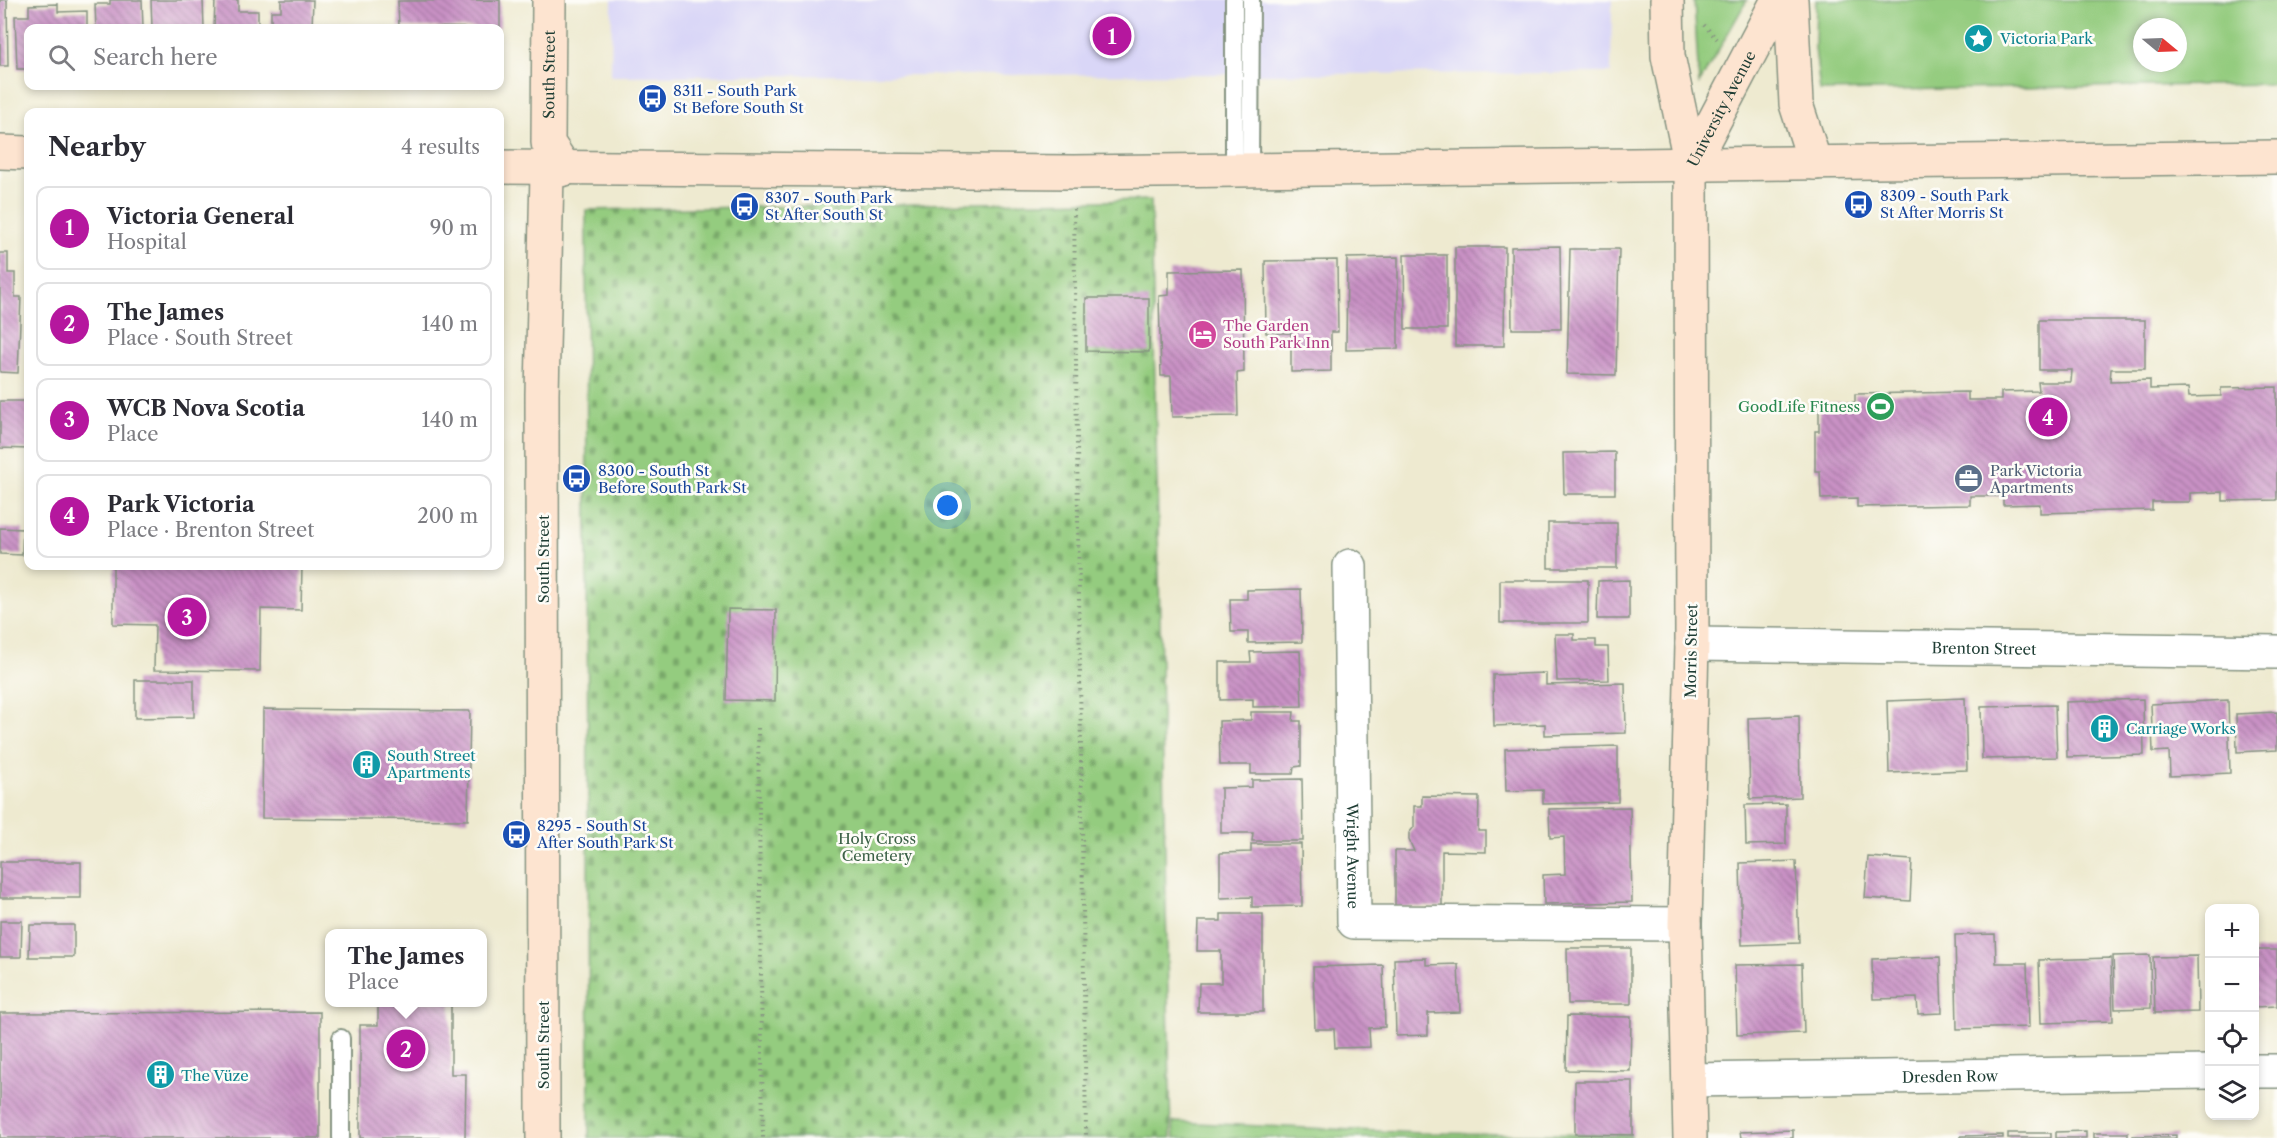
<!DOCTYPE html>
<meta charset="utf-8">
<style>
body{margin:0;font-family:"Libre Caslon Text",serif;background:#f7f7f7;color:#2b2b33}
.controls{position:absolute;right:18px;bottom:18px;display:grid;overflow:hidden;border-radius:12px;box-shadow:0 3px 9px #0003}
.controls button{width:54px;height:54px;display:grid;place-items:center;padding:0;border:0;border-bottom:2px solid #e1e1e2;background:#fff;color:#2b2b33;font:30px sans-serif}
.compass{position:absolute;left:2133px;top:18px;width:54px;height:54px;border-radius:50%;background:#fff;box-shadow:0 3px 9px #0003;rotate:109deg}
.you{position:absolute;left:948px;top:506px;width:21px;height:21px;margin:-15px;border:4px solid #fff;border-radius:50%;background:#1a73e8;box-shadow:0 0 0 9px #1a73e833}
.badge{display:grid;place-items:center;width:39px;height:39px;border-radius:50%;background:#b5179e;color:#fff;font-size:20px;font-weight:700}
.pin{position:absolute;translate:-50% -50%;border:3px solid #fff;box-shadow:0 2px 6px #0006}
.popup{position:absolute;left:325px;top:929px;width:162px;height:78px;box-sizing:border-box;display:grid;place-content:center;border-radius:12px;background:#fff;filter:drop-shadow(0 2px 4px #0005);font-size:20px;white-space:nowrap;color:#7c7c81}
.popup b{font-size:22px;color:#2b2b33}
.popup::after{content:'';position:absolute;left:50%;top:100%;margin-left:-12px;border:12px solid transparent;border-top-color:#fff}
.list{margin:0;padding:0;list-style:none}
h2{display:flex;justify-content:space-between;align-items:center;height:78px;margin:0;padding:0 24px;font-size:26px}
h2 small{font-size:20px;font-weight:400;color:#7c7c81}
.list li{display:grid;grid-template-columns:39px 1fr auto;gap:18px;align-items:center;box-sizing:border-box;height:84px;margin:0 12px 12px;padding:0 12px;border:2px solid #e1e1e2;border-radius:12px}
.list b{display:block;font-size:22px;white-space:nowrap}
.list p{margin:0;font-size:20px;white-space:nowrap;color:#7c7c81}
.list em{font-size:20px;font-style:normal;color:#7c7c81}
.icon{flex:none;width:33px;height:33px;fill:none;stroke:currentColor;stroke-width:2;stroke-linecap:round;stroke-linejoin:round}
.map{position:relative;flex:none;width:2277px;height:1138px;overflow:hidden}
.search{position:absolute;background:#fff;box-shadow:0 3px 9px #0003;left:24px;top:24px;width:480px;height:66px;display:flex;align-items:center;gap:15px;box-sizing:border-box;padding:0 21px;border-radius:12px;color:#7c7c81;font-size:22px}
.panel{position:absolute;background:#fff;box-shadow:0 3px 9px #0003;left:24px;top:108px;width:480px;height:462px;border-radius:12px}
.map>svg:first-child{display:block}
</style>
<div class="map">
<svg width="2277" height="1138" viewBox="0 0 2277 1138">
<defs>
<pattern id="cemetery-stones" width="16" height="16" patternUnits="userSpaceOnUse" patternTransform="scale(1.5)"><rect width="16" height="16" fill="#94cc7f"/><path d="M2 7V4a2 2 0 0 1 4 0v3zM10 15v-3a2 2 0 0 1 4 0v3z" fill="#78a769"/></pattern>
<pattern id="building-back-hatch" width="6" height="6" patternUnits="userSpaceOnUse" patternTransform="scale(1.5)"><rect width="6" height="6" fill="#c991c5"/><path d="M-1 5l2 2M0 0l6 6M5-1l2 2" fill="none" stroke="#a378a1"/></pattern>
</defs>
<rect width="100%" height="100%" fill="#fdfcf7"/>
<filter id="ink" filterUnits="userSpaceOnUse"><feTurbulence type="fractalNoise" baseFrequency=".0167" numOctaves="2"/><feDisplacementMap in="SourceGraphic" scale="12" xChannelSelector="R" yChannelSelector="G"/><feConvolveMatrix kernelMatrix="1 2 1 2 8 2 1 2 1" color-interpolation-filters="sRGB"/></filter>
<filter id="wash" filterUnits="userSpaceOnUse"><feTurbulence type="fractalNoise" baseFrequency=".008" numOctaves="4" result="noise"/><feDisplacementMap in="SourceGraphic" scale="24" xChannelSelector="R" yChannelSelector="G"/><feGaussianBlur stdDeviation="1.35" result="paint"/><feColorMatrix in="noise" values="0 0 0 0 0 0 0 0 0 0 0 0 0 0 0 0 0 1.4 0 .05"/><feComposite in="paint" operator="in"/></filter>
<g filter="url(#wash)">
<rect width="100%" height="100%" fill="#eeead0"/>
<polygon fill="#d9d6f7" points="612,0 1612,0 1611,73 611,76"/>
<g fill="#94cc7f" stroke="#5a845a" stroke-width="1.5" fill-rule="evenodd">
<polygon points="1694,0 1747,0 1699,84"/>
<path d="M1816,0h461v84l-457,7 -5,-43zM2142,27h36v36h-36z"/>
<polygon points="1173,1122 1419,1133 1631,1135 1631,1138 1174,1138"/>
</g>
<polygon fill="url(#cemetery-stones)" stroke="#5a845a" stroke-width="1.5" points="1151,200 1171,1138 589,1138 586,210"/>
<g id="blocks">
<g fill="url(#building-back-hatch)">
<polygon points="0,0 7,0 8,66 0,66"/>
<polygon points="110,0 142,0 143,28 96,28 95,4 110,4"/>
<polygon points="151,0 203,0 204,28 152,28"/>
<polygon points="215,0 238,0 238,11 258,11 258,28 214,28"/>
<polygon points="281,0 313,0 312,28 271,28 271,11 281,11"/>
<polygon points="500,0 500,28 399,27 398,1"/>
<polygon points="58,4 58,12 87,11 87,28 28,28 28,69 17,69 15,16 29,16 29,5"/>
<polygon points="1560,246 1561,329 1512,329 1511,247"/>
<polygon points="1455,247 1505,247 1504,346 1455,346"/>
<polygon points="1570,249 1619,249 1616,375 1567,374"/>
<polygon points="0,253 8,253 8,273 15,273 15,297 21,297 18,373 0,372"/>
<polygon points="1404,255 1447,255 1447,329 1405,329"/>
<polygon points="1398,257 1398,349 1346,350 1347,258"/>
<polygon points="1337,260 1338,332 1331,332 1331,371 1291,372 1291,333 1266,333 1265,261"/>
<polygon points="1243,270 1244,372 1237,373 1238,416 1172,417 1171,376 1161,376 1159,296 1169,295 1169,271"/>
<polygon points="1086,298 1149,298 1149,352 1086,351"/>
<polygon points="2039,320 2145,320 2145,369 2111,369 2110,381 2150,380 2150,389 2188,388 2189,397 2221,396 2221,388 2277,387 2277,500 2223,501 2223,492 2190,493 2190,502 2152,502 2152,510 2040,513 2040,504 2003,505 2003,496 1970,496 1970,505 1857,507 1857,498 1821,499 1820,471 1815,471 1815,431 1819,431 1819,403 1855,402 1855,394 1968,392 1968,400 2001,400 2001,392 2039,391 2038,382 2071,382 2072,370 2039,370"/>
<polygon points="0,401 28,401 28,449 0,448"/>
<polygon points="1615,452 1615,494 1564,494 1563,453"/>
<rect x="1548" y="523" width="69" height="45"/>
<polygon points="0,528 23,529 22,555 0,554"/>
<polygon points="113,566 302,566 301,610 261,609 260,671 154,670 155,625 113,624"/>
<rect x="1500" y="580" width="88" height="43"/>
<polygon points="1629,580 1629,619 1597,619 1598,581"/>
<polygon points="1301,589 1302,642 1248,643 1248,632 1231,632 1230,599 1247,599 1247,590"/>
<polygon points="728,609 776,610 775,701 726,700"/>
<polygon points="1555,634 1574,634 1574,640 1596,640 1596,647 1608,647 1609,680 1557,681"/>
<polygon points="1300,651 1302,706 1253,707 1253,699 1220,700 1220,662 1251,662 1250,652"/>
<polygon points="1546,673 1546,685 1625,683 1626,733 1545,735 1545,724 1494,726 1493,675"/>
<polygon points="135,680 194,680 194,717 135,718"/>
<polygon points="1965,698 1967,770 1889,773 1887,701"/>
<polygon points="2143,699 2144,755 2067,757 2066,702"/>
<polygon points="2228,700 2230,773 2170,776 2169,751 2153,752 2151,704"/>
<polygon points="2055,705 2057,757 1982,759 1981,707"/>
<polygon points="263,709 470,711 468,820 262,818"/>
<polygon points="1251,712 1294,712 1293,721 1301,721 1301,766 1294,767 1293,774 1251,774 1251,765 1220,765 1219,721 1251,720"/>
<polygon points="2277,712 2277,750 2237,752 2236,714"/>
<polygon points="1799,716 1800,797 1750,799 1748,718"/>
<polygon points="1618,746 1618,802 1543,804 1543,790 1506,791 1505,749"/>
<polygon points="1302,779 1303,841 1252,841 1253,833 1221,833 1221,788 1252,787 1252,780"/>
<polygon points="1422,796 1479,797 1478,831 1486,831 1486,852 1442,851 1442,907 1395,907 1395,851 1414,851 1409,840 1409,833 1414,827 1414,806 1422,806"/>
<polygon points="1786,804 1786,844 1746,845 1745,805"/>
<polygon points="1630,807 1632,902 1544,904 1543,875 1565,874 1564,837 1550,838 1549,809"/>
<polygon points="1251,844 1301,844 1302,906 1252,907 1252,897 1220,898 1220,853 1251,852"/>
<polygon points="1868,857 1912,860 1910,901 1865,898"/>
<polygon points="1796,861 1799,943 1742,945 1740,863"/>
<rect x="0" y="862" width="81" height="36"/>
<polygon points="1221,914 1263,914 1263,1012 1198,1012 1199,983 1221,983 1221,951 1197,951 1198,921 1221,921"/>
<polygon points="0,921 22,921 21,957 0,957"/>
<polygon points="30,925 74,925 74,957 29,957"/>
<polygon points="1995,934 1996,963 2027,963 2029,1027 1957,1029 1955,935"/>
<polygon points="1567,948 1631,948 1631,1004 1568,1004"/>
<polygon points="2254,950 2277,950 2277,1006 2254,1007"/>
<polygon points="2150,955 2151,1008 2115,1009 2113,956"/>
<polygon points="2197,956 2198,1012 2155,1013 2153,957"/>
<polygon points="1940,957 1942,1013 1918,1014 1917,998 1873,999 1872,959"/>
<polygon points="1426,958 1426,965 1458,964 1460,1012 1428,1013 1428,1035 1396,1036 1394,959"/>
<polygon points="2111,958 2113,1021 2041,1023 2039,960"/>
<polygon points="1802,964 1804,1033 1737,1035 1735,965"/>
<polygon points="1383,965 1385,1027 1369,1028 1370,1047 1335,1048 1334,1029 1315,1029 1313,967"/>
<polygon points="378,1002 451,1002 451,1074 466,1074 465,1138 360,1138 360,1025 378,1025"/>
<polygon points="320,1012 320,1138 0,1138 0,1013"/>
<polygon points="1567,1016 1631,1017 1630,1071 1566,1070"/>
<polygon points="1575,1081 1633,1081 1633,1135 1575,1134"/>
<polygon points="1793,1130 1793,1138 1741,1138 1740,1132"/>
<polygon points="2086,1131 2086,1138 2056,1138 2056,1132"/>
<rect x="2008" y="1133" width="43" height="5"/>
<rect x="2094" y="1133" width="34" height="5"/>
<polygon points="2003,1135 2003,1138 1961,1138 1961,1136"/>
<polygon points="2176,1135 2176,1138 2133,1138 2133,1136"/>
</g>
</g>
</g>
<g filter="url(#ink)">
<use href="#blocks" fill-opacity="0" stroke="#869482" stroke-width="1.5"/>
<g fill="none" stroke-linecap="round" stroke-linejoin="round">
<defs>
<g id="lane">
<polyline points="1234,0 1234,170"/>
<polyline points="1250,170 1251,0"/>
<polyline points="341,1038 341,1138"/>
</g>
<g id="street">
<path id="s1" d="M1350,566l4,356 331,2"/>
<path id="s2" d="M1692,644l585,8"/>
<polyline points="2254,1071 2277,1071"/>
<path id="s3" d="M1689,1080l521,-8"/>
</g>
<g id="secondary">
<polyline points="1667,0 1668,56 1691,165 1692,644 1685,924 1690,1138"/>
<polyline points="1791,0 1796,104 1815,163"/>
<polyline points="0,152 28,153"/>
<path id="s4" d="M1691,165l87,-165"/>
<polyline points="500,167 1074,172 2277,157"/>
<path id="s5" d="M543,1138l-1,-744 5,-221 18,-4 -17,-26 1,-143"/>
</g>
</defs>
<use href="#lane" stroke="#869482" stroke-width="20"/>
<use href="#street" stroke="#869482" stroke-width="36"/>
<use href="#secondary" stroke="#869482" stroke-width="36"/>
<g stroke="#869482" stroke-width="4" stroke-dasharray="1.5 4.5" stroke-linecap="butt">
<polyline points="1704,25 1717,39"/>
<polyline points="1074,209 1086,1138"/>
<polyline points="758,728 763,1138"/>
</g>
<use href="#lane" stroke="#fff" stroke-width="16"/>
<use href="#street" stroke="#fff" stroke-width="33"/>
<use href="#secondary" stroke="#fde4d0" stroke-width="33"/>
</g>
</g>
<defs>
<symbol id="sight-disc" viewBox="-11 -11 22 22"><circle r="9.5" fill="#0f9aa8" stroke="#fdfcf7"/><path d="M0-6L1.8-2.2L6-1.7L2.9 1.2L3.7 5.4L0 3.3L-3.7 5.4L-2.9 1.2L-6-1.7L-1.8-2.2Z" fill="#fff"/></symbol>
<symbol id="bus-disc" viewBox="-11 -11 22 22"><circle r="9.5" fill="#1a4fb4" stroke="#fdfcf7"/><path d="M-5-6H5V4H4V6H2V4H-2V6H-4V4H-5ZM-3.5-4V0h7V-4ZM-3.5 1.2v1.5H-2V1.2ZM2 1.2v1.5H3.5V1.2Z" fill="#fff"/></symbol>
<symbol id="hotel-disc" viewBox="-11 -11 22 22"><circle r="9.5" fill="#d1479c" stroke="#fdfcf7"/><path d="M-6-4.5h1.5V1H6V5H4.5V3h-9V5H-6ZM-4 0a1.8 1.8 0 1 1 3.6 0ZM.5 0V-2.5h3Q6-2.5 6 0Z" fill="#fff"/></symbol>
<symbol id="stadium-disc" viewBox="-11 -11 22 22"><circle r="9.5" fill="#2e9e5b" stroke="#fdfcf7"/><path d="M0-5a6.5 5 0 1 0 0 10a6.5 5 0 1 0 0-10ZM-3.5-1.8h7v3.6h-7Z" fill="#fff"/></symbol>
<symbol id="office-disc" viewBox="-11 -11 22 22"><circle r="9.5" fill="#5c6f8a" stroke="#fdfcf7"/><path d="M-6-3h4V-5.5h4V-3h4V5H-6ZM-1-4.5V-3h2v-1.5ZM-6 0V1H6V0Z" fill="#fff"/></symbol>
<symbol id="building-disc" viewBox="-11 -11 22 22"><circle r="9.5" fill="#0f9aa8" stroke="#fdfcf7"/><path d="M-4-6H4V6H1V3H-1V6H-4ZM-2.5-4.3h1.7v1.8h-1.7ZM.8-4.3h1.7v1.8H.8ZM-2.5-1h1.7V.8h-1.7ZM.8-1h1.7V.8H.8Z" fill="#fff"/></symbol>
</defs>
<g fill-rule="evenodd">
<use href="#sight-disc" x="1962" y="22" width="33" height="33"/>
<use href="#bus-disc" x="636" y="82" width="33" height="33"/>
<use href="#bus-disc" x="1842" y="188" width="33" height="33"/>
<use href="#bus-disc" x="728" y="190" width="33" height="33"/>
<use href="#hotel-disc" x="1186" y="318" width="33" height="33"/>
<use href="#stadium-disc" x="1864" y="390" width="33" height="33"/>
<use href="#bus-disc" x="560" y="462" width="33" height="33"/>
<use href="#office-disc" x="1952" y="462" width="33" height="33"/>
<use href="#building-disc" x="2088" y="712" width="33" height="33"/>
<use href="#building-disc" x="350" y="748" width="33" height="33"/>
<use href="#bus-disc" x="500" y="818" width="33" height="33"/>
<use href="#building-disc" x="144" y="1058" width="33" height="33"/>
</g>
<g text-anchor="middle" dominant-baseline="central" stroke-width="5" stroke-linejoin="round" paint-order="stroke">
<g font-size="15" fill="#0d838f" stroke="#fdfcf7" text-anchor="start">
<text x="2000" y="38">Victoria Park</text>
<text x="2126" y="728">Carriage Works</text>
<text x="387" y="755">South Street<tspan x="387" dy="17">Apartments</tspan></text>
<text x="181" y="1075">The Vüze</text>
</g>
<g font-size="15" fill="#1f3d34" stroke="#fdfcf7">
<text stroke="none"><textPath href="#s5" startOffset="1083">South Street</textPath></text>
<text stroke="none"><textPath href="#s4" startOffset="64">University Avenue</textPath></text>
<text transform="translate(543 559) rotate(-90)">South Street</text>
<text stroke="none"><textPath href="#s2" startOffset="292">Brenton Street</textPath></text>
<text transform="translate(1691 651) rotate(-89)">Morris Street</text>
<text stroke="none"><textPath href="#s1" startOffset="290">Wright Avenue</textPath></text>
<text transform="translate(543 1045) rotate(-90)">South Street</text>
<text stroke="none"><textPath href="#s3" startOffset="261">Dresden Row</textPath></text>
</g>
<g font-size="15" fill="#164399" stroke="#fdfcf7" text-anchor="start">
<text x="673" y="90">8311 - South Park<tspan x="673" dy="17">St Before South St</tspan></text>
<text x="1880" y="195">8309 - South Park<tspan x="1880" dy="17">St After Morris St</tspan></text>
<text x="765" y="197">8307 - South Park<tspan x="765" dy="17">St After South St</tspan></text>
<text x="598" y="470">8300 - South St<tspan x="598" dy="17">Before South Park St</tspan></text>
<text x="537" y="825">8295 - South St<tspan x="537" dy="17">After South Park St</tspan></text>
</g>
<g font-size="15" fill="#b23c85" stroke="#fdfcf7" text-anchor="start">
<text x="1223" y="325">The Garden<tspan x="1223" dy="17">South Park Inn</tspan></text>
</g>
<g font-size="15" fill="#27864d" stroke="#fdfcf7" text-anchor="end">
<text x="1860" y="406">GoodLife Fitness</text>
</g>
<g font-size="15" fill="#4e5e75" stroke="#fdfcf7" text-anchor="start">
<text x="1990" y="470">Park Victoria<tspan x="1990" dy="17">Apartments</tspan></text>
</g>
<g font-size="15" fill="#3c6147" stroke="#fdfcf7">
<text x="877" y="838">Holy Cross<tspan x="877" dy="17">Cemetery</tspan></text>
</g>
</g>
</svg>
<div class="controls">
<button>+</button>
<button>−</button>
<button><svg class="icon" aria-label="locate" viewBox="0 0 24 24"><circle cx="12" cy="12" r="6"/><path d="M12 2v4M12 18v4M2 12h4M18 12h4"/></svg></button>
<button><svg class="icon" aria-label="layers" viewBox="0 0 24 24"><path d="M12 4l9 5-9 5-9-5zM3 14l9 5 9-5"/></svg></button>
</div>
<svg class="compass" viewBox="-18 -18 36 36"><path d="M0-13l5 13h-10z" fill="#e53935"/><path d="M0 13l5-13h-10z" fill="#7c7c81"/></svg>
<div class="you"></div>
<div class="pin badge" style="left:1112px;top:36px">1</div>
<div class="pin badge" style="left:406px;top:1049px">2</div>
<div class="popup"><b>The James</b>Place</div>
<div class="pin badge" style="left:187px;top:617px">3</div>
<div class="pin badge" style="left:2048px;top:417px">4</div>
<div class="search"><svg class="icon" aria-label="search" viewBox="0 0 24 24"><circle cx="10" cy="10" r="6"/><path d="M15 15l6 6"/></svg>Search here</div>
<section class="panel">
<h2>Nearby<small>4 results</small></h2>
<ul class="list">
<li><span class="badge">1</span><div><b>Victoria General</b><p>Hospital</p></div><em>90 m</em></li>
<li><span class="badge">2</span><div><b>The James</b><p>Place · South Street</p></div><em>140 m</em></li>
<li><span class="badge">3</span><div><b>WCB Nova Scotia</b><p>Place</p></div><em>140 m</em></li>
<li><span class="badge">4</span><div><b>Park Victoria</b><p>Place · Brenton Street</p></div><em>200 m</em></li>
</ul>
</section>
</div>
